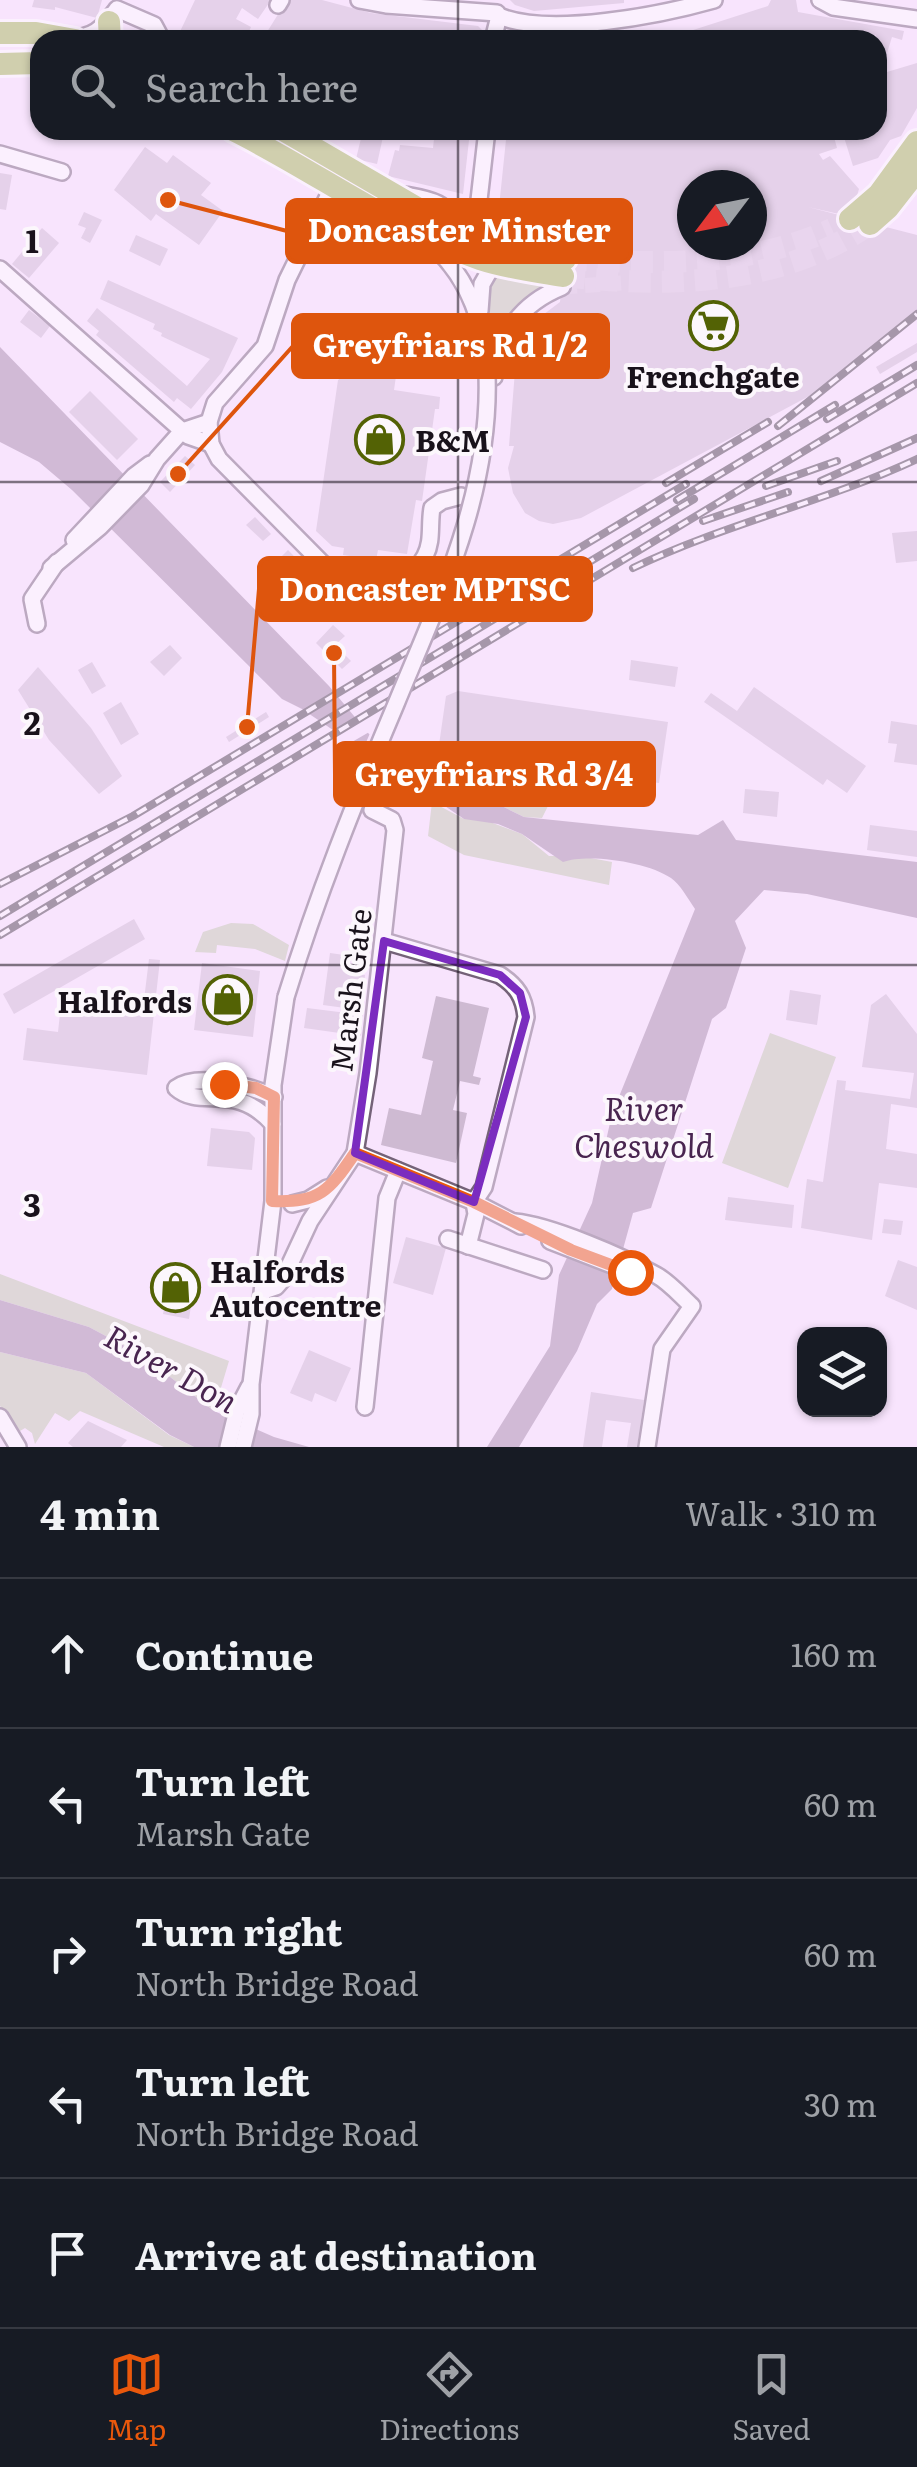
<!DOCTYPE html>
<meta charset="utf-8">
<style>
body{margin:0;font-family:Literata,serif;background:#242831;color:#f1f3f6}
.controls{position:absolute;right:30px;bottom:30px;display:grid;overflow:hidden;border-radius:20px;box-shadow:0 2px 8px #0004}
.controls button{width:90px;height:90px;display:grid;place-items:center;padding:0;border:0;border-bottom:2px solid #363941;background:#171b24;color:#f1f3f6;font:50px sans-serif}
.compass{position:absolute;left:677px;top:170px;width:90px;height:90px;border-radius:50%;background:#171b24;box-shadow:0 2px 8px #0004;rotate:238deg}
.stop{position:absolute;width:30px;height:30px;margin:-22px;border:8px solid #ea580c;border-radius:50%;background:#fff}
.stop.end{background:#ea580c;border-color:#fff;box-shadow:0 2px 10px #0008}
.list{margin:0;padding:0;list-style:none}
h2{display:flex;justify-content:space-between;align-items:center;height:130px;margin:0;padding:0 40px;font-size:42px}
h2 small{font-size:32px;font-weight:400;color:#9ea1a6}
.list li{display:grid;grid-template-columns:65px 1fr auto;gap:30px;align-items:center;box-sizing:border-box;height:150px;padding:0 40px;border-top:2px solid #363941}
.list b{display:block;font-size:38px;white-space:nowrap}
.list p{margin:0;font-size:32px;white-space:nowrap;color:#9ea1a6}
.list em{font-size:32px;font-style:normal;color:#9ea1a6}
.icon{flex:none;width:55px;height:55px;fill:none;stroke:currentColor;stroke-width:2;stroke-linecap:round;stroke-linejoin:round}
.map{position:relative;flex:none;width:917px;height:1447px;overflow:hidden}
.search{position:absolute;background:#171b24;box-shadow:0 2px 8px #0004;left:30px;right:30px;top:30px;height:110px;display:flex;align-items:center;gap:25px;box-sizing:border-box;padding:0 35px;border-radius:30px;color:#9ea1a6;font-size:38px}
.sheet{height:880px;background:#171b24}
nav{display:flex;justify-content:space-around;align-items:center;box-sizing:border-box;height:140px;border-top:2px solid #363941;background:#171b24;font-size:28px;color:#9ea1a6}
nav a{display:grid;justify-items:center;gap:5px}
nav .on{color:#ea580c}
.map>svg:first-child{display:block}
</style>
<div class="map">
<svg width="917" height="1447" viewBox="0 0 917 1447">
<rect width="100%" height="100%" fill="#f8e4fd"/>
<g fill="#c0c7ad">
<path d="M495,270l55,13c-26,16 -46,35 -59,62 -8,-22 -6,-52 4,-75z"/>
<polygon points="403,745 509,792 549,804 542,818 524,817 398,755"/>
<polygon points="432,802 464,819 482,819 522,834 549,856 580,856 612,862 609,885 464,855 428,836"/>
<polygon points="231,923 253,924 289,945 285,961 255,949 217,945 216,953 195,952 203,932"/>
<polygon points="770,1033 836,1057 788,1188 722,1163"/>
<polygon points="0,1274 229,1361 214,1411 143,1356 89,1327 0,1300"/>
<polygon points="0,1352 86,1373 169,1435 194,1447 164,1447 80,1411 69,1421 55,1413 35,1444 32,1433 25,1428 20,1431 0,1406"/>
</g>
<g fill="#a288a7">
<path d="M0,347l329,339 40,48 29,21 126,62 174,18 25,-15 13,20 181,22v56l-110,-24 -43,-4 -29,31 11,27 -20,60 -14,11 -61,189 -18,5 -21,76 -15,15 -20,47 -58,96h-32l63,-101 9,-71 33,-72 20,-89 83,-205c-7,-10 -15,-25 -24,-31 -23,-16 -83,-25 -108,-16l-41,-28 -24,-10 -34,-5 -162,-110 -20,-10 -210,-209 -33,-28 -39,-20z"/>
<polygon points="0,1300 89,1327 143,1356 214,1411 274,1437 309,1447 194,1447 170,1435 86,1373 0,1352"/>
</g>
<polygon fill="#f8e4fd" points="360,716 372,730 397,748 387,774 360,756 371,731 345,746 330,735"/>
<g fill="#cebad2" fill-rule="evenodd">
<polygon points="34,0 102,0 97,18 55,7 55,10 32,7"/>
<polygon points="195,0 271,0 258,19 242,8 236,19 251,27 245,40 176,40"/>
<polygon points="287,0 322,0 371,13 478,26 482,30 481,40 408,37 408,40 262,40"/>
<polygon points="510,0 624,0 624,3 534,11 515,5"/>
<polygon points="771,0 796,0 798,12 904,31 902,40 892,37 887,53 877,52 876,35 869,34 868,40 854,40 855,37 834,33 832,40 662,40 768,6"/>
<path d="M917,63v45l-16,28 -11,4 -12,18 -25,8 -10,-32 -9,3 3,11 -18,6 4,6 7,-4 29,33 -4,13 -16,12 -31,-7 109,28v75l-104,84 -232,124 -28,6 -14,-3 -14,-8 -12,-20 -5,-25 6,-22h-5l8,-100 10,-19 33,-25 7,-57h-9l-39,-20v-6l-21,-2 9,-87h370v-55zM692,185h60v60h-60z"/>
<polygon points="363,130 384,132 377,164 356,159"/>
<polygon points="435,130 470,131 463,194 388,176 395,150 399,151 400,145 433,148"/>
<polygon points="145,147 167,163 173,155 211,183 201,195 223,211 199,245 156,214 151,221 114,190"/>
<polygon points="0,173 12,175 6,210 0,209"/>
<polygon points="84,212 102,220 90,243 81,238 86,228 78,225"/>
<polygon points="42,228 59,243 29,278 12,264"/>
<polygon points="136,235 168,249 160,266 129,251"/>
<polygon points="108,280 238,338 222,372 191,409 177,398 174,402 96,335 99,331 87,321 97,308 187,386 210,359 161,336 162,333 153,329 155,324 100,299"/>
<polygon points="29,310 50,326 41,338 20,322"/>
<polygon points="917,343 917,352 880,374 876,367"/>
<polygon points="353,370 396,376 394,390 440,397 439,409 435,409 422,501 416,500 407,554 378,550 376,560 343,555 344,548 332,546 316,531 338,380"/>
<polygon points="90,391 138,439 117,460 69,412"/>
<polygon points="185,456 195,465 170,492 160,482"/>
<polygon points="255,517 271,534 263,541 246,525"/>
<polygon points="917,531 917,561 896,563 892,533"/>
<polygon points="288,550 320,583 304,597 273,565"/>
<polygon points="333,625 345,636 335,645 351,661 342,669 316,643"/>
<polygon points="170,645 182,658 164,676 150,662"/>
<polygon points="631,660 678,667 675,687 629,680"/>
<polygon points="92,662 106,686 92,694 78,670"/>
<polygon points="38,667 91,728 122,776 99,794 49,740 18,690"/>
<polygon points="754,687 866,766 847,793 827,779 823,785 704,702 711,693 737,711"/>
<polygon points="458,691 668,722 659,783 438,752 446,696"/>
<polygon points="121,702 139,734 121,745 103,713"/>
<polygon points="266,712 269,717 229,742 226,737"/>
<polygon points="891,721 917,725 917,765 894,762 897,744 888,743"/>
<polygon points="745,789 779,792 777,817 743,813"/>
<polygon points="870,825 917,831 917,857 867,850"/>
<polygon points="134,919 145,939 14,1014 3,994"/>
<polygon points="330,953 351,956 349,973 365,975 360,1010 323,1005"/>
<polygon points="149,959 160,960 147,1075 23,1060 27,1028 58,1032 61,1005 84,1001 143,1008"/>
<polygon points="202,963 260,971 253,1037 194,1030"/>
<polygon points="790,990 821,995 817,1025 786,1020"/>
<polygon points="886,994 917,1034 917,1108 891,1104 886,1149 917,1154 917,1188 879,1183 872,1240 801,1228 807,1179 823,1182 837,1080 846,1081 845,1090 910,1099 914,1073 862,1067 871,1005"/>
<polygon points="436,996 489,1008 473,1076 481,1078 479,1085 460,1081 453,1110 467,1113 456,1163 381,1145 389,1108 421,1115 433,1061 422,1058"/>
<polygon points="307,1008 363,1015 361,1036 304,1028"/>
<polygon points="211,1128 249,1132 255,1138 252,1170 207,1166"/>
<polygon points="728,1197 794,1205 792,1228 725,1220"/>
<polygon points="884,1219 903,1221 901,1235 882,1233"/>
<polygon points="406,1237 446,1248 433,1295 393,1283"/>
<polygon points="898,1260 917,1267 917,1310 885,1296"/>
<polygon points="170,1274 185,1277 181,1298 192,1299 189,1319 163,1314"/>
<polygon points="309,1350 351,1368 336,1402 315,1393 312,1402 290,1393"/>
<polygon points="591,1392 644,1400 637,1447 627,1447 631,1423 606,1420 602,1447 583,1447"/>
<polygon points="88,1421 127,1440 121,1447 73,1447 68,1443"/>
</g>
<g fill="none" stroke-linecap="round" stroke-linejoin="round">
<g stroke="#d7c4db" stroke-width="15" stroke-dasharray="15 8" stroke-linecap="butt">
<polyline points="562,287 621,283"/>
<polyline points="344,795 372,810"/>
</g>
<g stroke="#d7c4db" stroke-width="22" stroke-dasharray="22 11" stroke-linecap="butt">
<path d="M565,259c91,5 182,9 267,-30"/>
<path d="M563,276c105,12 217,10 307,-52"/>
</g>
<defs>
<g id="minor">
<polyline points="359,0 386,5 497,13"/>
<polyline points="820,0 833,7 917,19"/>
<polyline points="278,5 281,0"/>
<path d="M499,16c51,21 162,-1 215,-16"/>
<path d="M67,38c27,1 35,-10 50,-29l37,16 8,15"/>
<polyline points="493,40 499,16"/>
<polyline points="0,154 62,172"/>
<path d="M337,178l-50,102 -22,66 -50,57 -6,19 2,22 8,15 103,104c26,19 85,28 103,-7 8,-15 4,-31 7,-48l10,-7 19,-5"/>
<path d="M405,195c23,4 45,7 51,33"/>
<polyline points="475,235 487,130"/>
<path d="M432,245c39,35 52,79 55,130"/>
<polyline points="0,269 188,436 211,444"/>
<polyline points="480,311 482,284 497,258"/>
<path d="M494,377c6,-43 26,-73 68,-90"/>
<polyline points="74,540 134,476 150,464"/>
<polyline points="51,568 100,527 141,485 157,459 182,431 209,422"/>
<polyline points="37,624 32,599 57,562"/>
<path d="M384,941l116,34c17,11 24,22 26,42l-42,170 -10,15 2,12 -8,32"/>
<path d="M273,1124c-38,-43 -72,-14 -97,-36 21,-16 75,-2 98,9"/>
<polyline points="355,1153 474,1202 521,1226"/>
<polyline points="292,1204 308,1200 327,1188"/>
<path d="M515,1222c35,3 109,35 141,53 13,7 25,21 36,31l-30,43 -15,98"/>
<polyline points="448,1239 543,1270"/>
<polyline points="550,1241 630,1272 641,1268"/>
<polyline points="264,1291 276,1287 283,1279 310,1221 355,1153 368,1073 395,830 392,820 372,810"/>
<polyline points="365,1407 387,1198 398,1171"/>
<polyline points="0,1417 18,1447"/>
<polyline points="228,1447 237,1410 249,1387"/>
<polyline points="243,1447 251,1414 251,1384 273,1201 273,1085 286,997"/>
</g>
<g id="highway">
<polyline points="109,22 110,40"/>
<polyline points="0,33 36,33 75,40"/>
<polyline points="0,64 40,63"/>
<path d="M233,130c83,41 159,99 247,129 27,9 55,12 83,17"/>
<polyline points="283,130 436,219 492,241 565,259"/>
<polyline points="317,218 337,208 369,214"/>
<polyline points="850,219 879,194 917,142"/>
<polyline points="870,224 888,208 917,171"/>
</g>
</defs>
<use href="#minor" stroke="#746278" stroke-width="20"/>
<use href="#highway" stroke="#fff" stroke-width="28"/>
<use href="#minor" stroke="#fff" stroke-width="15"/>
<use href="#highway" stroke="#a0b64e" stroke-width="22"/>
<defs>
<g id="rail">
<polyline points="827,419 917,365"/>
<polyline points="778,426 917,314"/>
<polyline points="821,481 917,438"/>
<polyline points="666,483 768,422"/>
<polyline points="766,486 837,461"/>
<polyline points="677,500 835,405"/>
<polyline points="703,521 788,492"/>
<path d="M633,568c91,-44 192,-66 284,-109"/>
<polyline points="0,884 133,816 686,484"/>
<polyline points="0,916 694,499"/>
<polyline points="0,935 917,383"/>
</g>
</defs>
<use href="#rail" stroke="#443a46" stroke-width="8"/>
<use href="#rail" stroke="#fcf7fc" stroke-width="4" stroke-dasharray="11" stroke-linecap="butt"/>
<defs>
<path id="minor-bridge" d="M286,997c31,-101 69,-196 110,-293 44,-107 95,-211 91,-329"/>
</defs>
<use href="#minor-bridge" stroke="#746278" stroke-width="20" stroke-linecap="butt"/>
<use href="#minor-bridge" stroke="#fff" stroke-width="15"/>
</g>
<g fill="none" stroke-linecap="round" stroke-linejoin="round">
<path stroke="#ea580c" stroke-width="12" d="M224,1084l32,4 18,9 -2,104c48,2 57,-10 83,-48l119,49 97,48 59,22"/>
</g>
<path d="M0 0H917V1447H0ZM384,941l116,34 20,18 6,24 -52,185 -119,-49z" fill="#f8e4fd" fill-opacity=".55" fill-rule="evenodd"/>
<path fill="none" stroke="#7b2cbf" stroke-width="8" stroke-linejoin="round" d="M384,941l116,34 20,18 6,24 -52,185 -119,-49z"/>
<path fill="none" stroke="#19121b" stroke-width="2.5" stroke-opacity="0.55" d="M458,0v40M458,130v1317M0,482h917M0,965h917"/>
<defs>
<symbol id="supermarket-ring" viewBox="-11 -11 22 22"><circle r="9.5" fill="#fcf7fc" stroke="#536205" stroke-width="1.5"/><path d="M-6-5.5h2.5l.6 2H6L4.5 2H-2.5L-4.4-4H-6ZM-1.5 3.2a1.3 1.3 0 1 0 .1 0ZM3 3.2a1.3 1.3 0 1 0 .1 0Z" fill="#536205"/></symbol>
<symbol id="shop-ring" viewBox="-11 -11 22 22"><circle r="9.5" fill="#fcf7fc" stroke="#536205" stroke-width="1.5"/><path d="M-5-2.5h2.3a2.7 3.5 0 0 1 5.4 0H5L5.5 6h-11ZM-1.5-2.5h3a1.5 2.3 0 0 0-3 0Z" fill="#536205"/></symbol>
</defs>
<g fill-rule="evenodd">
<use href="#supermarket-ring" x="686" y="298" width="55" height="55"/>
<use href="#shop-ring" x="352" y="412" width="55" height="55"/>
<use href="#shop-ring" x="200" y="972" width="55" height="55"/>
<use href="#shop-ring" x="148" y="1260" width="55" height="55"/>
</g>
<g text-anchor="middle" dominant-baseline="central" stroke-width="8" stroke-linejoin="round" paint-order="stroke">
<g font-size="30" font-weight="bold" fill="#19121b" stroke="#fcf7fc" text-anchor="start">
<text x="713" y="375" text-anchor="middle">Frenchgate</text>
<text x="415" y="439">B&amp;M</text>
<text x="192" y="1000" text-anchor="end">Halfords</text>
<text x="210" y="1270">Halfords<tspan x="210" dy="34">Autocentre</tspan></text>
</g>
<g font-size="30" fill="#19121b" stroke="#fcf7fc">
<text transform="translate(349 990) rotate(-83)">Marsh Gate</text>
</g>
<g font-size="32" font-style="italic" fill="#492550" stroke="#fcf7fc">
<text x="644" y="1107">River<tspan x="644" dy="37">Cheswold</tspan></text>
<text transform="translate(172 1367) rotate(29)">River Don</text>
</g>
</g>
<g font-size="32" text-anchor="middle" font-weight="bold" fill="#19121b" stroke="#fcf7fc" stroke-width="8" stroke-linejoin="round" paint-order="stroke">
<text x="32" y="253">1</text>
<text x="32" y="735">2</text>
<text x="32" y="1217">3</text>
</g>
<path fill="none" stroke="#de550d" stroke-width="4" d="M168 200L287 231M178 474L293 346M247 727L259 589M334 653L335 774"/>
<g fill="#de550d" stroke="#fcf7fc" stroke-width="4">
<circle cx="168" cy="200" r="10"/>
<circle cx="178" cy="474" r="10"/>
<circle cx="247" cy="727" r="10"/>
<circle cx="334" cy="653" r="10"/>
</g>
<g fill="#de550d" stroke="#de550d" stroke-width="4">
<rect x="287" y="200" width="344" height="62" rx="10"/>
<rect x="293" y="315" width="315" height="62" rx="10"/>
<rect x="259" y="558" width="332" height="62" rx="10"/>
<rect x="335" y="743" width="319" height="62" rx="10"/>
</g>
<g font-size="32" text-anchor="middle" font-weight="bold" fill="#fff">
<text x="459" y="242">Doncaster Minster</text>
<text x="450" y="357">Greyfriars Rd 1/2</text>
<text x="425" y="601">Doncaster MPTSC</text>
<text x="494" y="786">Greyfriars Rd 3/4</text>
</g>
</svg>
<div class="controls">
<button><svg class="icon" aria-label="layers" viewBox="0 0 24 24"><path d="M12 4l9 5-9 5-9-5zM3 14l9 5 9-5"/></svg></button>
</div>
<svg class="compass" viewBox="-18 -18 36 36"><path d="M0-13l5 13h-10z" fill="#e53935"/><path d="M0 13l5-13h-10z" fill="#9ea1a6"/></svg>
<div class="stop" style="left:630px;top:1272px"></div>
<div class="stop end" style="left:224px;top:1084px"></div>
<div class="search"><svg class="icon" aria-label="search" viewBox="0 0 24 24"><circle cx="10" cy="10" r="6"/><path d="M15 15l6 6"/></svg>Search here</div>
</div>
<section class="sheet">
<h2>4 min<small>Walk · 310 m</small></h2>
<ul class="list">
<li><svg class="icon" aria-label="ahead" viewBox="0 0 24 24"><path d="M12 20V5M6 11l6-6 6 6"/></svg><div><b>Continue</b></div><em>160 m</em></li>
<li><svg class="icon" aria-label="left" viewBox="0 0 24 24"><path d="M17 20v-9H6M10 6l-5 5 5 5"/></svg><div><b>Turn left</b><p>Marsh Gate</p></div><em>60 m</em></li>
<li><svg class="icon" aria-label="right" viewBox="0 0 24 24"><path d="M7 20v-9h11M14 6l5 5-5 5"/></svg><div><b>Turn right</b><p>North Bridge Road</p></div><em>60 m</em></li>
<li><svg class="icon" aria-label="left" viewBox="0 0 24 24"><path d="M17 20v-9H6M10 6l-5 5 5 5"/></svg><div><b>Turn left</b><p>North Bridge Road</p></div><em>30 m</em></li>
<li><svg class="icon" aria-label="arrive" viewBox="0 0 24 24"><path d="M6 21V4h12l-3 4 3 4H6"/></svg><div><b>Arrive at destination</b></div></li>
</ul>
</section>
<nav>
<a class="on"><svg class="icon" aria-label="map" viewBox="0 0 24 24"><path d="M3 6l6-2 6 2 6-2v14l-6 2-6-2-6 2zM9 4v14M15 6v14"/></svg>Map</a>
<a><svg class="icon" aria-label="directions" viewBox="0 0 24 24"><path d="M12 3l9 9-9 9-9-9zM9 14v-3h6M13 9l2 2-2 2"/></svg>Directions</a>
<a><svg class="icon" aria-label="saved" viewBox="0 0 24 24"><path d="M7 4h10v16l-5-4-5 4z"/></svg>Saved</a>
</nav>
